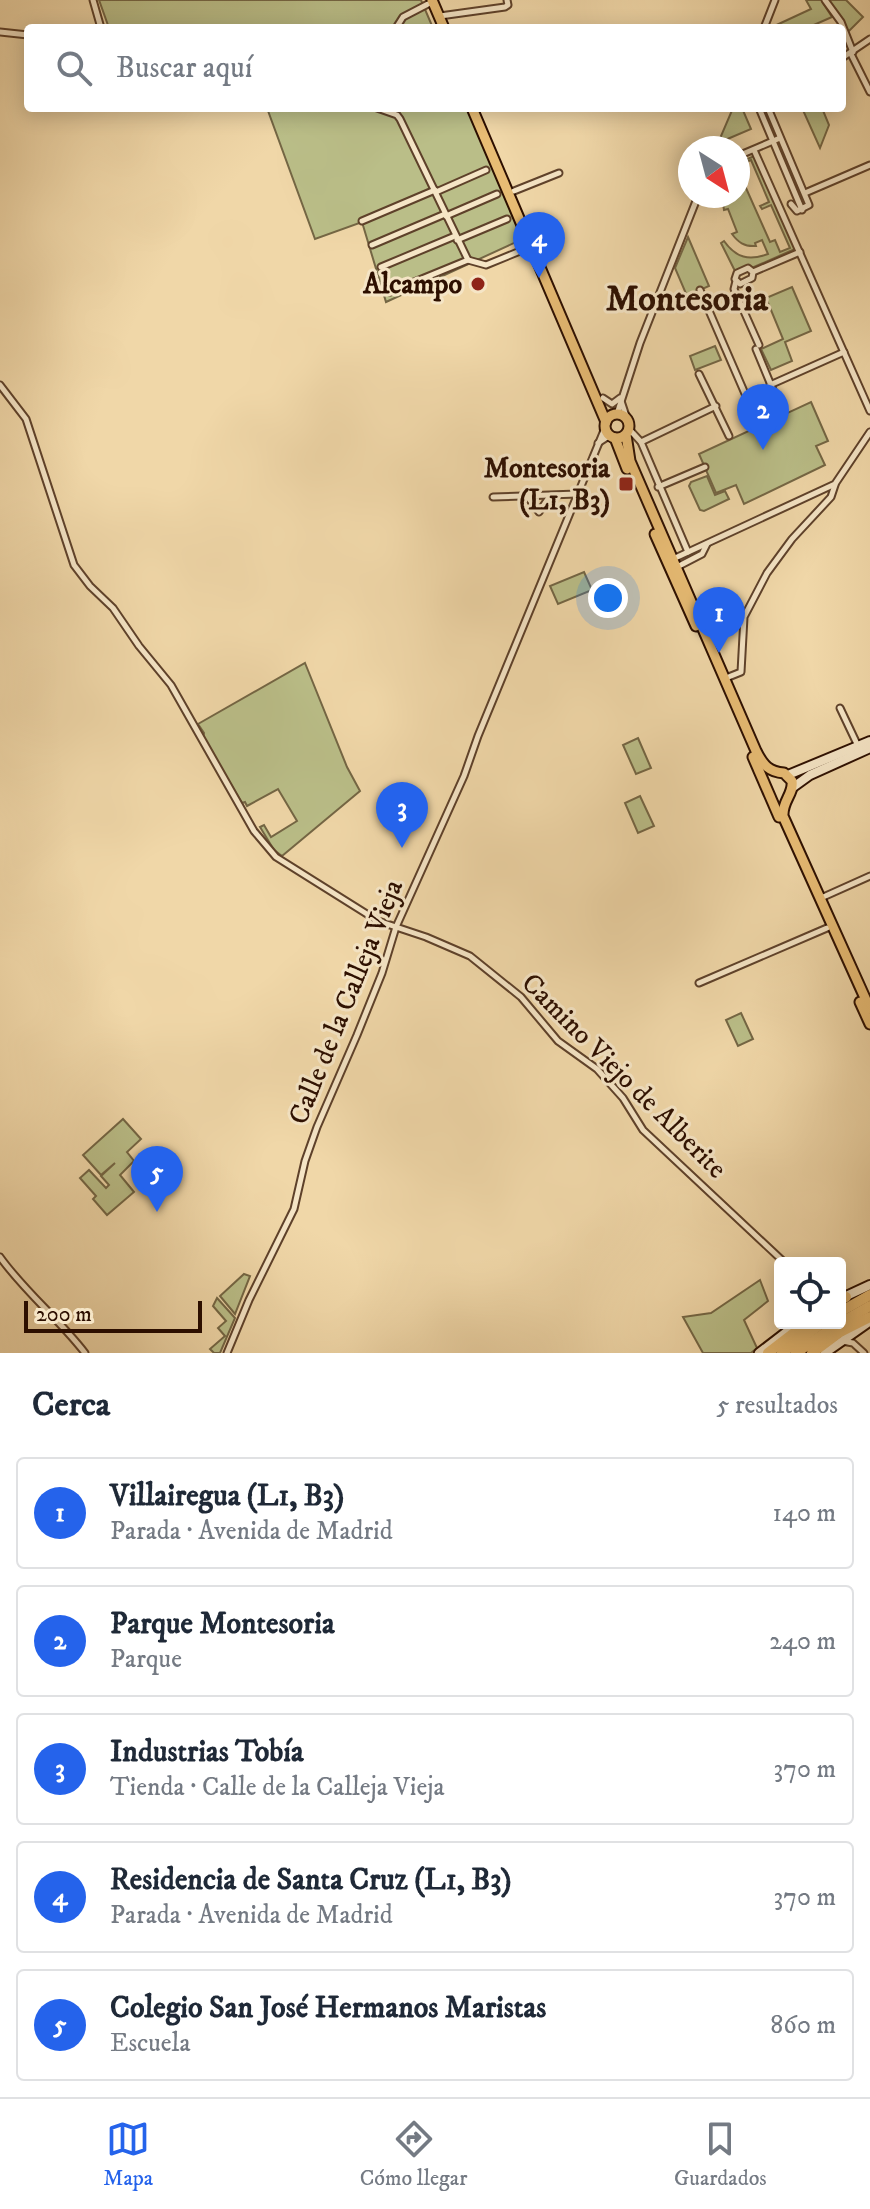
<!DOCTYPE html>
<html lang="es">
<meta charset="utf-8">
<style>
body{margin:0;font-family:"IM FELL DW Pica",serif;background:#f6f6f7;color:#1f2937}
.controls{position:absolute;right:24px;bottom:24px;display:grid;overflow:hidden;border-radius:8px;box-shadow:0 4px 20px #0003}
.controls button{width:72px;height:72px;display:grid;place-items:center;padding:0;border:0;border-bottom:2px solid #e0e1e3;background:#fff;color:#1f2937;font:40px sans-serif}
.compass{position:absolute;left:678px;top:136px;width:72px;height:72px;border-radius:50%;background:#fff;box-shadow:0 4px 20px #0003;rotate:144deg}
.scale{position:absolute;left:24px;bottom:20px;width:178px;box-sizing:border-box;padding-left:8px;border:4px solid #2d0f00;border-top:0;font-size:22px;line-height:28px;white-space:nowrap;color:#2d0f00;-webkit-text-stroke:6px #f5e5c6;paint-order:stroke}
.you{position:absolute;left:608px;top:598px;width:28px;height:28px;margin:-20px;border:6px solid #fff;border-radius:50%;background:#1a73e8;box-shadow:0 0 0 12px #1a73e833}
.badge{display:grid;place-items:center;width:52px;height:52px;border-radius:50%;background:#2563eb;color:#fff;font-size:26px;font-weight:700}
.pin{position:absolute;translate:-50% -66px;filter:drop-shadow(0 2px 4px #0008)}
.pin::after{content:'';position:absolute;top:42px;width:28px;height:24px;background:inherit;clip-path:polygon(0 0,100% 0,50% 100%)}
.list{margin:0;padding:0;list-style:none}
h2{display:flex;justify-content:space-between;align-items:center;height:104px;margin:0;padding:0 32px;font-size:34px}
h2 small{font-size:26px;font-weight:400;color:#747a83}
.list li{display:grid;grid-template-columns:52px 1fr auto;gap:24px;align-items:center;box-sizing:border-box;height:112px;margin:0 16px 16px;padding:0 16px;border:2px solid #e0e1e3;border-radius:8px}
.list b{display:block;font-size:30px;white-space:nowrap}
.list p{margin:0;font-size:26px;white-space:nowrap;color:#747a83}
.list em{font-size:26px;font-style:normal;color:#747a83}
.icon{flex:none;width:44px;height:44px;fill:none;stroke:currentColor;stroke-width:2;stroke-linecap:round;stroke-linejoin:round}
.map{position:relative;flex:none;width:870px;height:1353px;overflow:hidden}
.search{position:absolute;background:#fff;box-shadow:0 4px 20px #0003;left:24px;right:24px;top:24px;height:88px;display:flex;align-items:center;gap:20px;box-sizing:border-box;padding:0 28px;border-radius:8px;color:#747a83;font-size:30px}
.sheet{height:744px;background:#fff}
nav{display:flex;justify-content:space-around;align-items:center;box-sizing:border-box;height:112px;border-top:2px solid #e0e1e3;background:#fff;font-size:22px;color:#747a83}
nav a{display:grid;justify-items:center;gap:4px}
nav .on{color:#2563eb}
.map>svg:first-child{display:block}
</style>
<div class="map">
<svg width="870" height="1353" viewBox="0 0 870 1353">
<rect width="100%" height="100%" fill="#f0d7a8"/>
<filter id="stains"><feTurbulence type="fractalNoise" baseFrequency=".0025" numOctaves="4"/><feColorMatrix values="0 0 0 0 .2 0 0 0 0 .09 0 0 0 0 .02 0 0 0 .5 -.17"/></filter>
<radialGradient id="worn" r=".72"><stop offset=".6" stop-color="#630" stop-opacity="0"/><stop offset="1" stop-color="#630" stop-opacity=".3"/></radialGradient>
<g fill="#babe88" stroke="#746644" stroke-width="2" fill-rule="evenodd">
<polygon points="99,0 421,0 433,28 109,28"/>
<polygon points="806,0 826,0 823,3 832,17 807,28 770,28 811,9"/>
<polygon points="826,0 846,0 863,17 848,32"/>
<polygon points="267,108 469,108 527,237 386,302 362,222 315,239"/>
<polygon points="733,108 742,108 751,129 718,143"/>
<polygon points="802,108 822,108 829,125 820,148"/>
<path d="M752,157h3l40,92 -41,18 -19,4 -14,-28 3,-2c12,17 25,20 44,13l-6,-14 -7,3 1,3c-12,1 -18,-4 -24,-12l5,-2 -9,-23 -4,1 -2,-14h16v-33zM751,160l18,42 -9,4 2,3 9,-4 19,43 -10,4 -5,-12 -5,2 -28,-63 4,-3 -5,-12z"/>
<polygon points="688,237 709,286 687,296 675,268"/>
<polygon points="792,287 811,331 785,342 792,361 771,370 761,349 783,339 766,298"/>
<polygon points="715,346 721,360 695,370 690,356"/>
<polygon points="811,402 828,441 816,446 825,465 744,504 736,485 716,493 699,454"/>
<polygon points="707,476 715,495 725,491 729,499 704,511 700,510 689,486 691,482"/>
<polygon points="584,572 592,590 558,604 550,586"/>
<polygon points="305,663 347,767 360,791 282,856 274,850 260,827 264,825 271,837 297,821 278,789 247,806 245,802 242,803 203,738 204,733 198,724"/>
<polygon points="638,738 651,768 636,774 623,745"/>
<polygon points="640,796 654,826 638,833 625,803"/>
<polygon points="741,1013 753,1039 738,1046 726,1020"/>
<polygon points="123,1119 141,1139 127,1152 134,1161 120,1175 134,1192 107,1215 93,1199 96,1196 80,1178 89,1170 106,1188 109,1185 101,1176 115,1163 101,1175 83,1155"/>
<polygon points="244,1274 250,1276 235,1314 220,1296"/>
<polygon points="760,1280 768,1301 744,1320 757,1348 751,1353 703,1353 683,1317 711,1313"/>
<polygon points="217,1298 235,1318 220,1353 214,1353 210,1349 225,1336 218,1328 226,1321 213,1306"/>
</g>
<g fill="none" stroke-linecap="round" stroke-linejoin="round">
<defs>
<g id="street">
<polyline points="93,0 101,28"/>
<polyline points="825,0 841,22 853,52"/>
<polyline points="440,16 505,7 508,5 507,0"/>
<polyline points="396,28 403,17 428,4"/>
<polyline points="764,28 775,0"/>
<polyline points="0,32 28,35"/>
<polyline points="851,54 870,92"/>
<polyline points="842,58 870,39"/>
<polyline points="377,108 397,115 400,119 468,260"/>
<polyline points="759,108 802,210"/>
<polyline points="768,108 809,205 797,211 791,204"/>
<polyline points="754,150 870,411"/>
<polyline points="738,156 780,138"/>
<polyline points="514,191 559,173"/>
<polyline points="436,192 486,170"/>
<polyline points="805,193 870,165"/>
<polyline points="446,216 497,194"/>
<polyline points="362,221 435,190"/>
<polyline points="457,240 507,219"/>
<polyline points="372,245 445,214"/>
<polyline points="381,267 455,236"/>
<polyline points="753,272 748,268 737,273 735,279 740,284 752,278 753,272 800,252"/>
<polyline points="736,281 734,289 759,345"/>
<polyline points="700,290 759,426"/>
<polyline points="390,292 468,260 486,265 530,247"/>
<polyline points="756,349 783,414"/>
<polyline points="699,374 729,436"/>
<polyline points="0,385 26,419 74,565 90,586 113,608 139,646 171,685 254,831 276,857 378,921 426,937 470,956 521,997 558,1041 597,1069 623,1098 643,1130 785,1263"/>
<polyline points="770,385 844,352"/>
<polyline points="603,398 612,404 620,398"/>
<polyline points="621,401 627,419"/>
<polyline points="617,414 640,343 698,196"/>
<polyline points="629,429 641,442"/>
<polyline points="598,443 609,436"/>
<polyline points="658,487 705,467"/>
<polyline points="527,496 539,512 550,496"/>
<polyline points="493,497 577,494"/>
<polyline points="688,552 641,442 716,406"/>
<polyline points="673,559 835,484 870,432"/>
<polyline points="677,567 702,554 707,544"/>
<polyline points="726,678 741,672 744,617 767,573 792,539 831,497 835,485"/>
<polyline points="840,708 858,746"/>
<polyline points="821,898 870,876"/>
<polyline points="699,983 827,928"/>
<path d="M0,1257c25,35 59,62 85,96"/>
<polyline points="842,1341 853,1343 864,1353"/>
<polyline points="227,1353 249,1300 294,1209 305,1161 317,1127 357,1035 382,973 396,927 464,776 478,736 605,428"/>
</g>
<g id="secondary">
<polyline points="788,775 870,741"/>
<polyline points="792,788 810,775 870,748"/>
<polyline points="842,1298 870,1285"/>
<polyline points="759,1353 798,1323"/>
<polyline points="825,1353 869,1322"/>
</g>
<g id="primary">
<polyline points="432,0 444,28"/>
<polyline points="472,108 606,422"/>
<circle cx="617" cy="426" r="12"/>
<path d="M626,435l4,26 126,290c7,14 13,21 28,22l8,8c2,13 -10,20 -9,35l87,193"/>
<polyline points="615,438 627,469"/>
<polyline points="655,534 696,626"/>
<polyline points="753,757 779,817"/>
<polyline points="860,1002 870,1024"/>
</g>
<g id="highway">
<polyline points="840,1300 846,1297"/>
<polyline points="840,1312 870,1295"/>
<polyline points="840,1323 870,1306"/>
<polyline points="768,1353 807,1323"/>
<polyline points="782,1353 822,1323"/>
<polyline points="796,1353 839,1323"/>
<polyline points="812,1353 840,1332 870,1317"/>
</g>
</defs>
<use href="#street" stroke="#5e412a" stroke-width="9"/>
<use href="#secondary" stroke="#2d0f00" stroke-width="12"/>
<use href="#primary" stroke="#2d0f00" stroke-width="13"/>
<use href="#highway" stroke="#2d0f00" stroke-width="14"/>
<use href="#street" stroke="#f5e5c6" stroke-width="5"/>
<use href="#secondary" stroke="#f5e5c6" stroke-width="8"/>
<use href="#primary" stroke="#e8bc74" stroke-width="9"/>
<use href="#highway" stroke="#e8bc74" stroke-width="10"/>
</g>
<g fill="#8f2418" stroke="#f5e5c6" stroke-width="3">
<circle cx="478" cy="284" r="8"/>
<rect x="618" y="476" width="16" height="16" rx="4"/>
</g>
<g text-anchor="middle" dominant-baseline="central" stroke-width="6" stroke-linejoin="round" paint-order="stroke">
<g font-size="28" font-weight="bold" fill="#2d0f00" stroke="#f5e5c6" text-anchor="end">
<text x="462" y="284">Alcampo</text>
<text x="610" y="468">Montesoria<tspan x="610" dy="32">(L1, B3)</tspan></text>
</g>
<g font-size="28" fill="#2d0f00" stroke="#f5e5c6">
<text transform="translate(346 1002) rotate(-68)">Calle de la Calleja Vieja</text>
<text transform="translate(624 1076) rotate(45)">Camino Viejo de Alberite</text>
</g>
<g font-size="36" font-weight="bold" fill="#2d0f00" stroke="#f5e5c6">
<text x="687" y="299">Montesoria</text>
</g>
</g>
<rect width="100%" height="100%" filter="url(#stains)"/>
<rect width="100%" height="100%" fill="url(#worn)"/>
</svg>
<div class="controls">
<button><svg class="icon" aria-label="locate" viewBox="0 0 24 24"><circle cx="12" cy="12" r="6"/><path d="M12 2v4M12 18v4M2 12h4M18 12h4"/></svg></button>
</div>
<svg class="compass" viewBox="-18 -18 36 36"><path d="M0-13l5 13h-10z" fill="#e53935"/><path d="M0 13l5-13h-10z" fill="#747a83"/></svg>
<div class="scale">200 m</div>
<div class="you"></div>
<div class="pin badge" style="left:719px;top:653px">1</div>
<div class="pin badge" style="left:763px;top:450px">2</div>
<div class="pin badge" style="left:402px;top:848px">3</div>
<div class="pin badge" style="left:539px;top:278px">4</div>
<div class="pin badge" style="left:157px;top:1212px">5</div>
<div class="search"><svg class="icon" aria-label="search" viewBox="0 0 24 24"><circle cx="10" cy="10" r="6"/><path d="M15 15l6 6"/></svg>Buscar aquí</div>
</div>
<section class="sheet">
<h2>Cerca<small>5 resultados</small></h2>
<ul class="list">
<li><span class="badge">1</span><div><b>Villairegua (L1, B3)</b><p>Parada · Avenida de Madrid</p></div><em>140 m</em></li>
<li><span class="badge">2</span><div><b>Parque Montesoria</b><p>Parque</p></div><em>240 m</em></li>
<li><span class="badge">3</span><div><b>Industrias Tobía</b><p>Tienda · Calle de la Calleja Vieja</p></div><em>370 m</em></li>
<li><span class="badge">4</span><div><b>Residencia de Santa Cruz (L1, B3)</b><p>Parada · Avenida de Madrid</p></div><em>370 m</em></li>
<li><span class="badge">5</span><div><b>Colegio San José Hermanos Maristas</b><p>Escuela</p></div><em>860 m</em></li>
</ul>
</section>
<nav>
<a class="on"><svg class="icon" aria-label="map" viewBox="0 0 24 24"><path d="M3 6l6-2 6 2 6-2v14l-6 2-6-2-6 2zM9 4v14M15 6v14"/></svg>Mapa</a>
<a><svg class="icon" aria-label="directions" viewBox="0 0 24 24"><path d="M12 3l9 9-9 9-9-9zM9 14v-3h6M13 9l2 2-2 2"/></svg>Cómo llegar</a>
<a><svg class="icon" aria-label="saved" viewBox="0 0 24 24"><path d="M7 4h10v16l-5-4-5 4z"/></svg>Guardados</a>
</nav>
